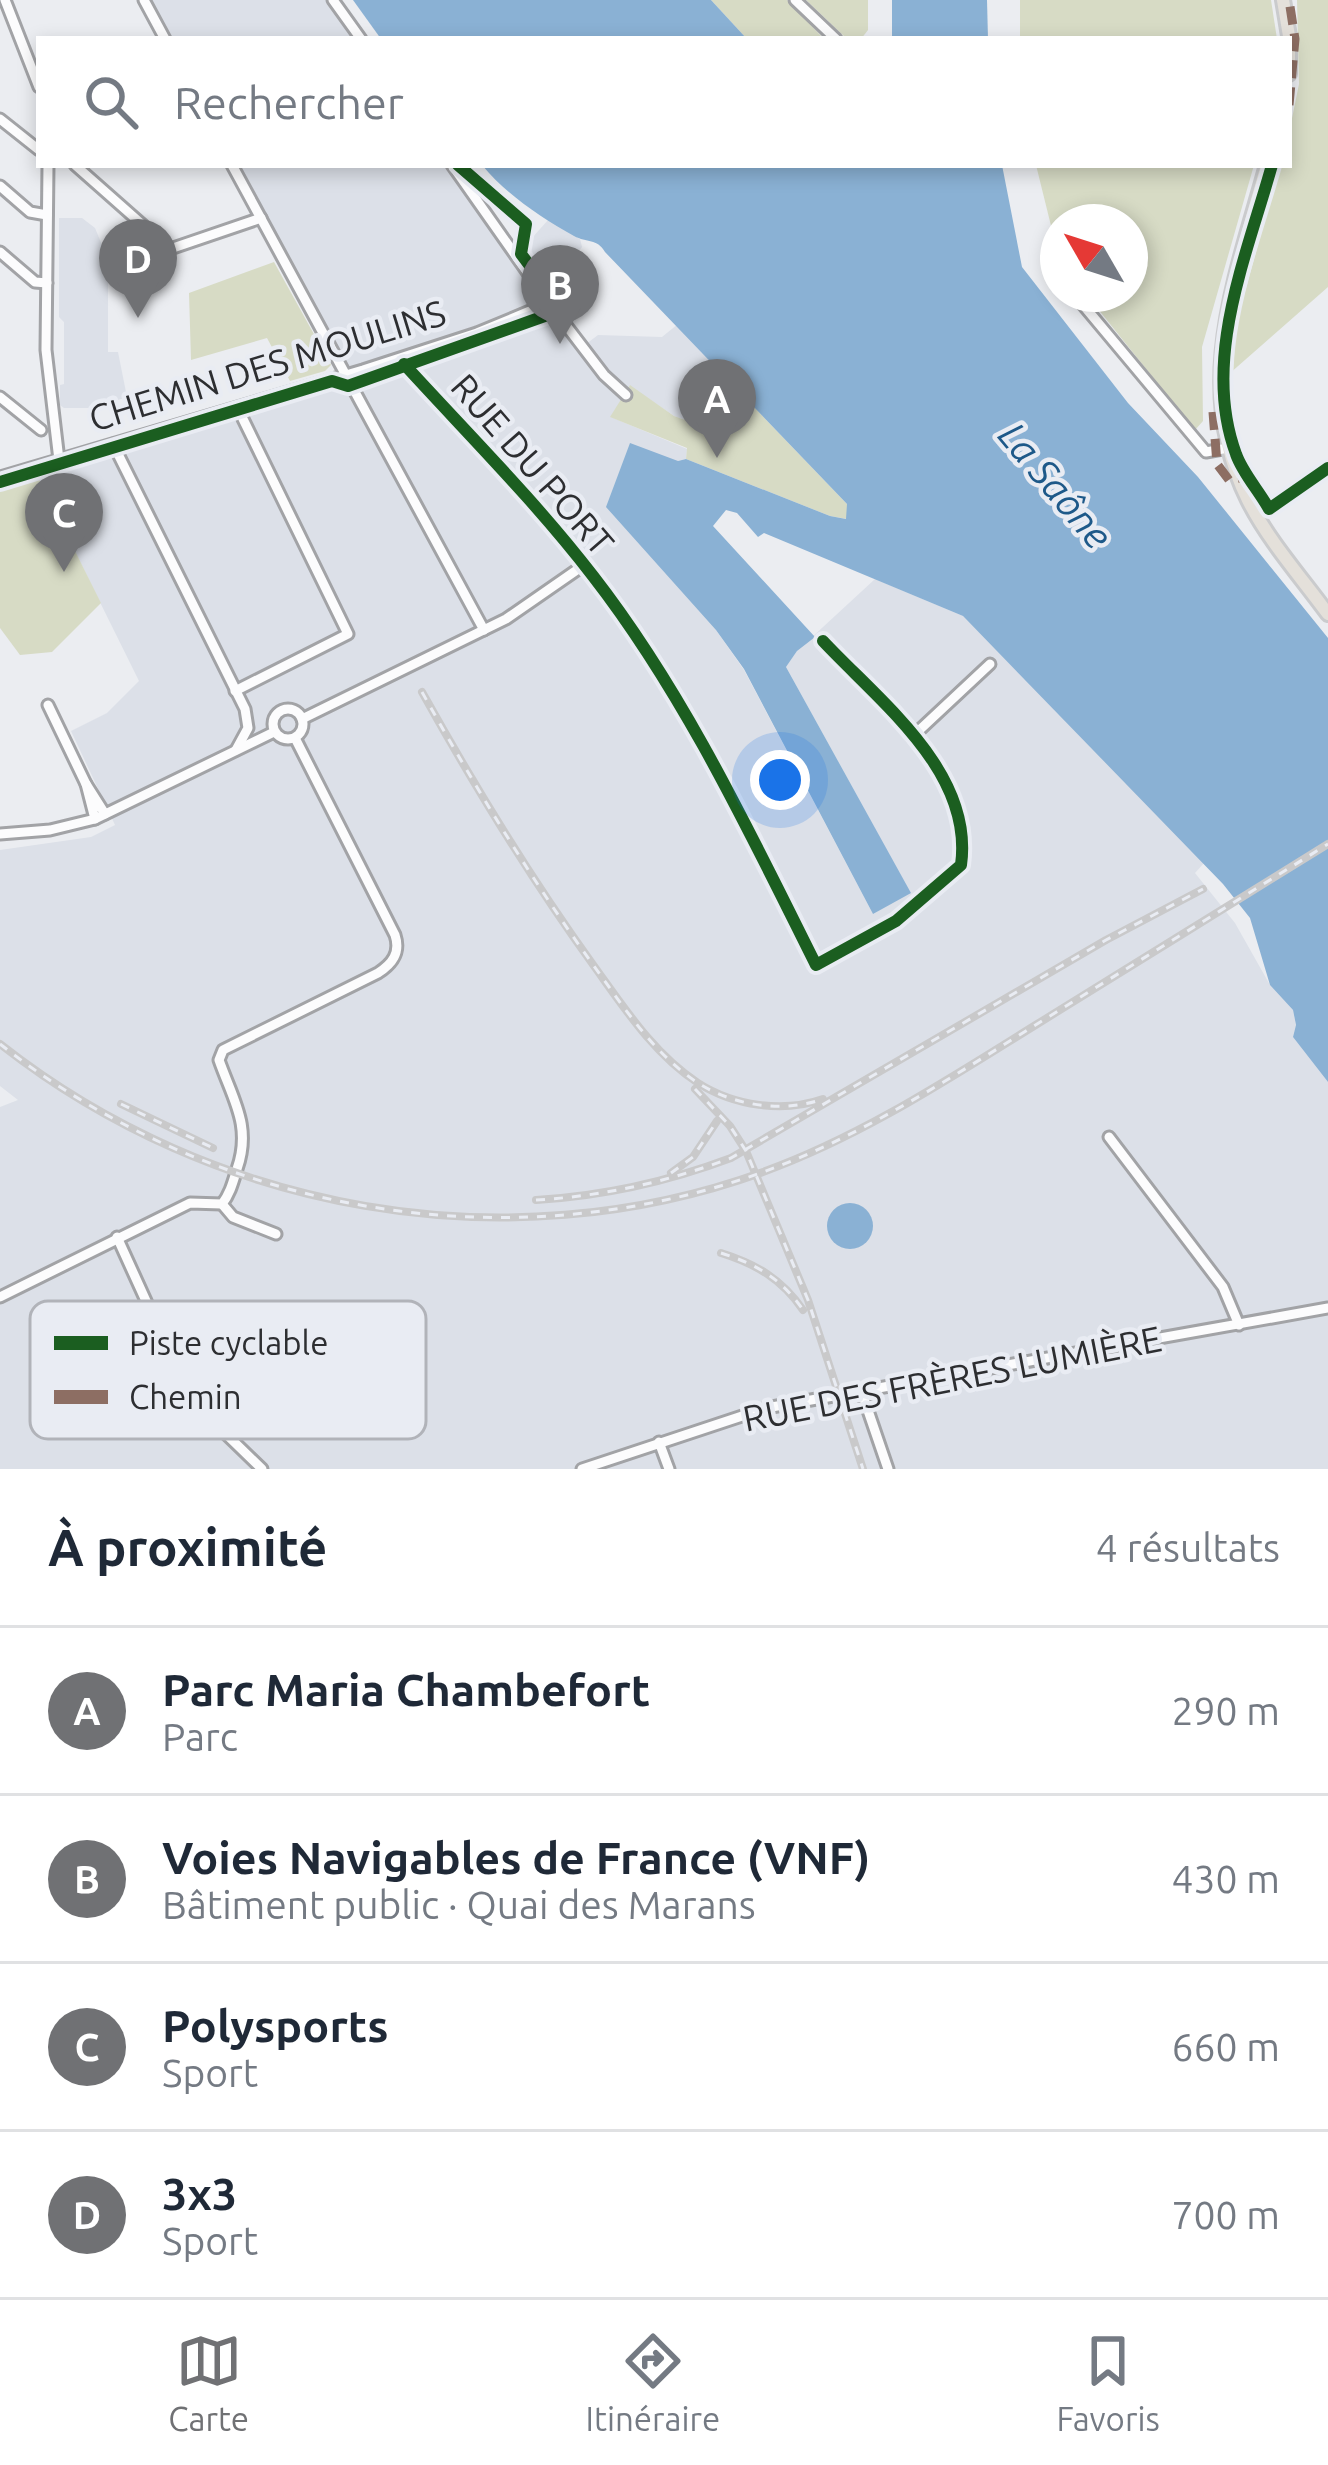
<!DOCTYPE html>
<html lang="fr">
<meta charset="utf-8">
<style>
body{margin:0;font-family:Ubuntu,sans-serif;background:#f6f6f7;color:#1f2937}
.compass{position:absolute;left:1040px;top:204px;width:108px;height:108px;border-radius:50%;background:#fff;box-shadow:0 6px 18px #0003;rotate:309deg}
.you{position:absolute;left:780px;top:780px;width:42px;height:42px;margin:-30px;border:9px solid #fff;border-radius:50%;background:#1a73e8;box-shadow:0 0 0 18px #1a73e833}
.badge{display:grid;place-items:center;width:78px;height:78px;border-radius:50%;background:#707174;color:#fff;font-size:39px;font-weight:700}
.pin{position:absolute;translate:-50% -99px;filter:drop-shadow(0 3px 6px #0008)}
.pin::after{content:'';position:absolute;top:63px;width:42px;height:36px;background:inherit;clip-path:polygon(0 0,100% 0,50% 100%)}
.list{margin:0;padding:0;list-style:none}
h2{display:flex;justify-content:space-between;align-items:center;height:156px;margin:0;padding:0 48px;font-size:51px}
h2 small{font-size:39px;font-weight:400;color:#747a83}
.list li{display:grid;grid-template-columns:78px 1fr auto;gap:36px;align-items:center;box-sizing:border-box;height:168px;padding:0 48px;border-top:3px solid #e0e1e3}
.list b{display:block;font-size:45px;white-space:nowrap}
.list p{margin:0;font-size:39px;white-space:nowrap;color:#747a83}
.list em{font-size:39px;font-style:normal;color:#747a83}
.icon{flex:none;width:66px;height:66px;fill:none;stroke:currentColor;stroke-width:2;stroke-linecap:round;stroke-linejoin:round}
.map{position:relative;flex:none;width:1328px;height:1469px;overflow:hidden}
.search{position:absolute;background:#fff;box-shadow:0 6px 18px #0003;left:36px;right:36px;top:36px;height:132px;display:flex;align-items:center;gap:30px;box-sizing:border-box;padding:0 42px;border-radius:0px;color:#747a83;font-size:45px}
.sheet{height:828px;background:#fff}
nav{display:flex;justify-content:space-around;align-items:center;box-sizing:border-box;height:168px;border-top:3px solid #e0e1e3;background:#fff;font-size:33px;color:#747a83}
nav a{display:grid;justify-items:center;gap:6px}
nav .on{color:#707174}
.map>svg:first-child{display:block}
</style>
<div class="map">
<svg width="1328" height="1469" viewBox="0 0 1328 1469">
<rect width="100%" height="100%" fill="#ebedf1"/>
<g fill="#dce0e8">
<polygon points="151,0 326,0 354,39 172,39"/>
<polygon points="240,165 445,165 513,259 549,219 580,239 582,247 540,296 570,337 586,344 598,335 662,337 678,324 753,406 724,434 674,416 630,386 611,417 687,449 686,459 678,461 716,630 744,670 873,914 910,892 786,667 797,651 875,579 963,616 1204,863 1195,873 1235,923 1270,985 1293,1010 1296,1026 1293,1037 1328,1082 1328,1469 0,1469 0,1107 18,1100 0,1086 0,850 91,837 115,825 71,731 107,713 139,681 37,475 354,376"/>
<polygon points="59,218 82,218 95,228 102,245 103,275 108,276 108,352 118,352 127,397 94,408 64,408 60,405 60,385 64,384 64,322 59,317"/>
</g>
<g fill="#d7dbc5">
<polygon points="711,0 787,0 824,39 747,39"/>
<polygon points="806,0 868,0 868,30 861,39 847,39"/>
<polygon points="1020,0 1271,0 1277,39 1020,39"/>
<polygon points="1297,0 1328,0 1328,287 1229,374 1240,310 1280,165 1289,165 1289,133 1299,84"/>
<polygon points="1036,165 1254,165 1202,347 1203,421 1195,430 1086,294 1130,294 1130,222 1058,222 1058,254"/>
<polygon points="274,262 331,365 325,371 290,381 267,338 191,360 189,293"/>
<polygon points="630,385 674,416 724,434 753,406 847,504 847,519 830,516 686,459 687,448 610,417"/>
<polygon points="37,475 101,603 52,652 20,655 0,628 0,487"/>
</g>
<g fill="#8ab1d4">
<polygon points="353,0 711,0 747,39 381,39"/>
<polygon points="892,0 987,0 988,39 892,39"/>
<path d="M482,165h520l20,102 106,136 70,74 130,161v444l-35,-45 3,-12 -3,-15 -23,-25 -20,-67 -27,-34 -260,-268 -199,-83 -6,4 -21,-24 -11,-3 -13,16 102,111 -18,14 -11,16 125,226 -38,21 -129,-245 -28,-39 -110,-123 24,-64 48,18 8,-2 144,57 16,3 1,-15 -242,-252c-8,-14 -18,-9 -31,-16 -34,-19 -67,-41 -92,-71z"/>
<circle cx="850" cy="1226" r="23"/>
</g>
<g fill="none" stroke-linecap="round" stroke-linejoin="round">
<defs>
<g id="minor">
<polyline points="5,0 39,87"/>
<polyline points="144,0 165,39"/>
<polyline points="333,0 361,39"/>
<polyline points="795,0 836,39"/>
<polyline points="0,119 39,150"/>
<polyline points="48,165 46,350 59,460"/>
<polyline points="75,165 170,249 261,218"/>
<polyline points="232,165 484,630"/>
<polyline points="452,165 549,303 604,375 626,395"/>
<polyline points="0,186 30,212 47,215"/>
<polyline points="0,252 35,282 47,283"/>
<polyline points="1051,267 1058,275"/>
<polyline points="1074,294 1206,452 1228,448"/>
<path d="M404,364c64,70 132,138 189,212 91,117 157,257 223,389l80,-44 65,-56c13,-93 -81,-163 -138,-224"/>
<polyline points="0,397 41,430"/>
<polyline points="113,444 245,709 248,728 236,750"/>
<polyline points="0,477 363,370 477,333 549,303"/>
<polyline points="1256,515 1328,468"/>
<polyline points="235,691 348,634 243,419"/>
<polyline points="48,705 86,784"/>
<circle cx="288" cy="724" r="15"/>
<polyline points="302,719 506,619 584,565"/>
<polyline points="912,737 990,664"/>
<polyline points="95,819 86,784 105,814"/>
<polyline points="0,834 50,830 95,819 274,732"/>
<polyline points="1109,1137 1223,1287 1239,1325"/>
<polyline points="222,1204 233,1217 276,1234"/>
<polyline points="117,1237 191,1400 262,1469"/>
<path d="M0,1297l190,-94 32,1c8,-10 11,-22 15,-35 15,-43 -4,-69 -18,-109l4,-10 155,-77c14,-9 23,-20 17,-38l-100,-197"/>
<polyline points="861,1390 888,1469"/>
<polyline points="659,1442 669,1469"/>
<polyline points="582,1469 766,1408 1328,1308"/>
</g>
<g id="major">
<polyline points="1283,0 1289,36 1289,74"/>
<path d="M1267,165c-31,112 -75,223 -19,335 20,40 53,77 80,114"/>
</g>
</defs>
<use href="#minor" stroke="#a2a3a6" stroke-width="15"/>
<use href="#major" stroke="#cacbcd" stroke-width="18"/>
<use href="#minor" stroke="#fcfcfd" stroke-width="9"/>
<use href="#major" stroke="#e4e0da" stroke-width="12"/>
<defs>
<g id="rail">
<path d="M422,692c53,95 109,187 172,274 31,43 60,88 104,117 36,23 85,30 125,16"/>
<path d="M0,1044c213,168 506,221 763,128 97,-35 184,-92 271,-146 98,-61 196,-121 294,-182"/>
<polyline points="695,1089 730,1126 746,1151 808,1300 863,1469"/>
<polyline points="121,1104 213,1148"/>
<polyline points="671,1173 693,1157 717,1121"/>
<path d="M536,1200c68,-4 131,-18 195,-42l375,-218 97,-51"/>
<path d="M721,1253c35,11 61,26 82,57"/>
</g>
</defs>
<use href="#rail" stroke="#c9c9ca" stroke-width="8"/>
<use href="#rail" stroke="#e9ecf3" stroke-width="3" stroke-dasharray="9" stroke-linecap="butt"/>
<g stroke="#8d6e63" stroke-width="9" stroke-dasharray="18 9" stroke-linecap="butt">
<polyline points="1289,105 1295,39 1289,0"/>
<polyline points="1213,412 1217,464 1229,480 1251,476"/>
</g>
<defs>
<g id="cycleway">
<path d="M1272,165c-25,90 -71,195 -36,289 6,18 23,37 33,55l59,-41"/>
<path d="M404,364c64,70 132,138 189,212 91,117 157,257 223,389l80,-44 65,-56c13,-93 -81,-163 -138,-224"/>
<polyline points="0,482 332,381 348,386 553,313 559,306 557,302 521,254 526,224 458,165"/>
</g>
</defs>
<use href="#cycleway" stroke="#e9ecf3" stroke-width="20"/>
<use href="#cycleway" stroke="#1b5e20" stroke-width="12"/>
</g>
<g text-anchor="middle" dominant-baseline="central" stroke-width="9" stroke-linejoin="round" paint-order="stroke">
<g font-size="36" fill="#2d2e31" stroke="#e9ecf3">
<text transform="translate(267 365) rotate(-17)">CHEMIN DES MOULINS</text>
<text transform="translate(533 464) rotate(49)">RUE DU PORT</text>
<text transform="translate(952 1378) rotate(-11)">RUE DES FRÈRES LUMIÈRE</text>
</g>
<g font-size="39" font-style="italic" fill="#1e5989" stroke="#e9ecf3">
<text transform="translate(1056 485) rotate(50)">La Saône</text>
</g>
</g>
<rect x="30" y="1301" width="396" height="138" rx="18" fill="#e9ecf3" stroke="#b1b3b9" stroke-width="3"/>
<rect x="54" y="1336" width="54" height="14" fill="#1b5e20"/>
<rect x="54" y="1390" width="54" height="14" fill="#8d6e63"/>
<g font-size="33" fill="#2d2e31">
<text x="129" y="1355">Piste cyclable</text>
<text x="129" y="1409">Chemin</text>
</g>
</svg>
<svg class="compass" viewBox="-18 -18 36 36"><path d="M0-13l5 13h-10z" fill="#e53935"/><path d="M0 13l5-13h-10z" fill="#747a83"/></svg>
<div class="you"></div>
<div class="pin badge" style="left:717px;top:458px">A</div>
<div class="pin badge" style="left:560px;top:344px">B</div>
<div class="pin badge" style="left:64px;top:572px">C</div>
<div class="pin badge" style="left:138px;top:318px">D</div>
<div class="search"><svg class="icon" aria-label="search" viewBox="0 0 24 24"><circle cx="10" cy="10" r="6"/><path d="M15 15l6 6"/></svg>Rechercher</div>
</div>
<section class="sheet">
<h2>À proximité<small>4 résultats</small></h2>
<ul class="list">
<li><span class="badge">A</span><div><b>Parc Maria Chambefort</b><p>Parc</p></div><em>290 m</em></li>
<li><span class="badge">B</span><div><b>Voies Navigables de France (VNF)</b><p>Bâtiment public · Quai des Marans</p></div><em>430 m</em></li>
<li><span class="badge">C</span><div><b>Polysports</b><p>Sport</p></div><em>660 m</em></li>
<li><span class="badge">D</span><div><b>3x3</b><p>Sport</p></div><em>700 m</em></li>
</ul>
</section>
<nav>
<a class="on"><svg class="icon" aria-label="map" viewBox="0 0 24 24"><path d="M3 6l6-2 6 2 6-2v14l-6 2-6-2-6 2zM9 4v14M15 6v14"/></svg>Carte</a>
<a><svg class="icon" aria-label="directions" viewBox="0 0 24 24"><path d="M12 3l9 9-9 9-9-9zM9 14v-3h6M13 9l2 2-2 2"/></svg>Itinéraire</a>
<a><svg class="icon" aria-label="saved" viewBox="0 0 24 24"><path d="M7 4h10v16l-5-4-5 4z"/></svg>Favoris</a>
</nav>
